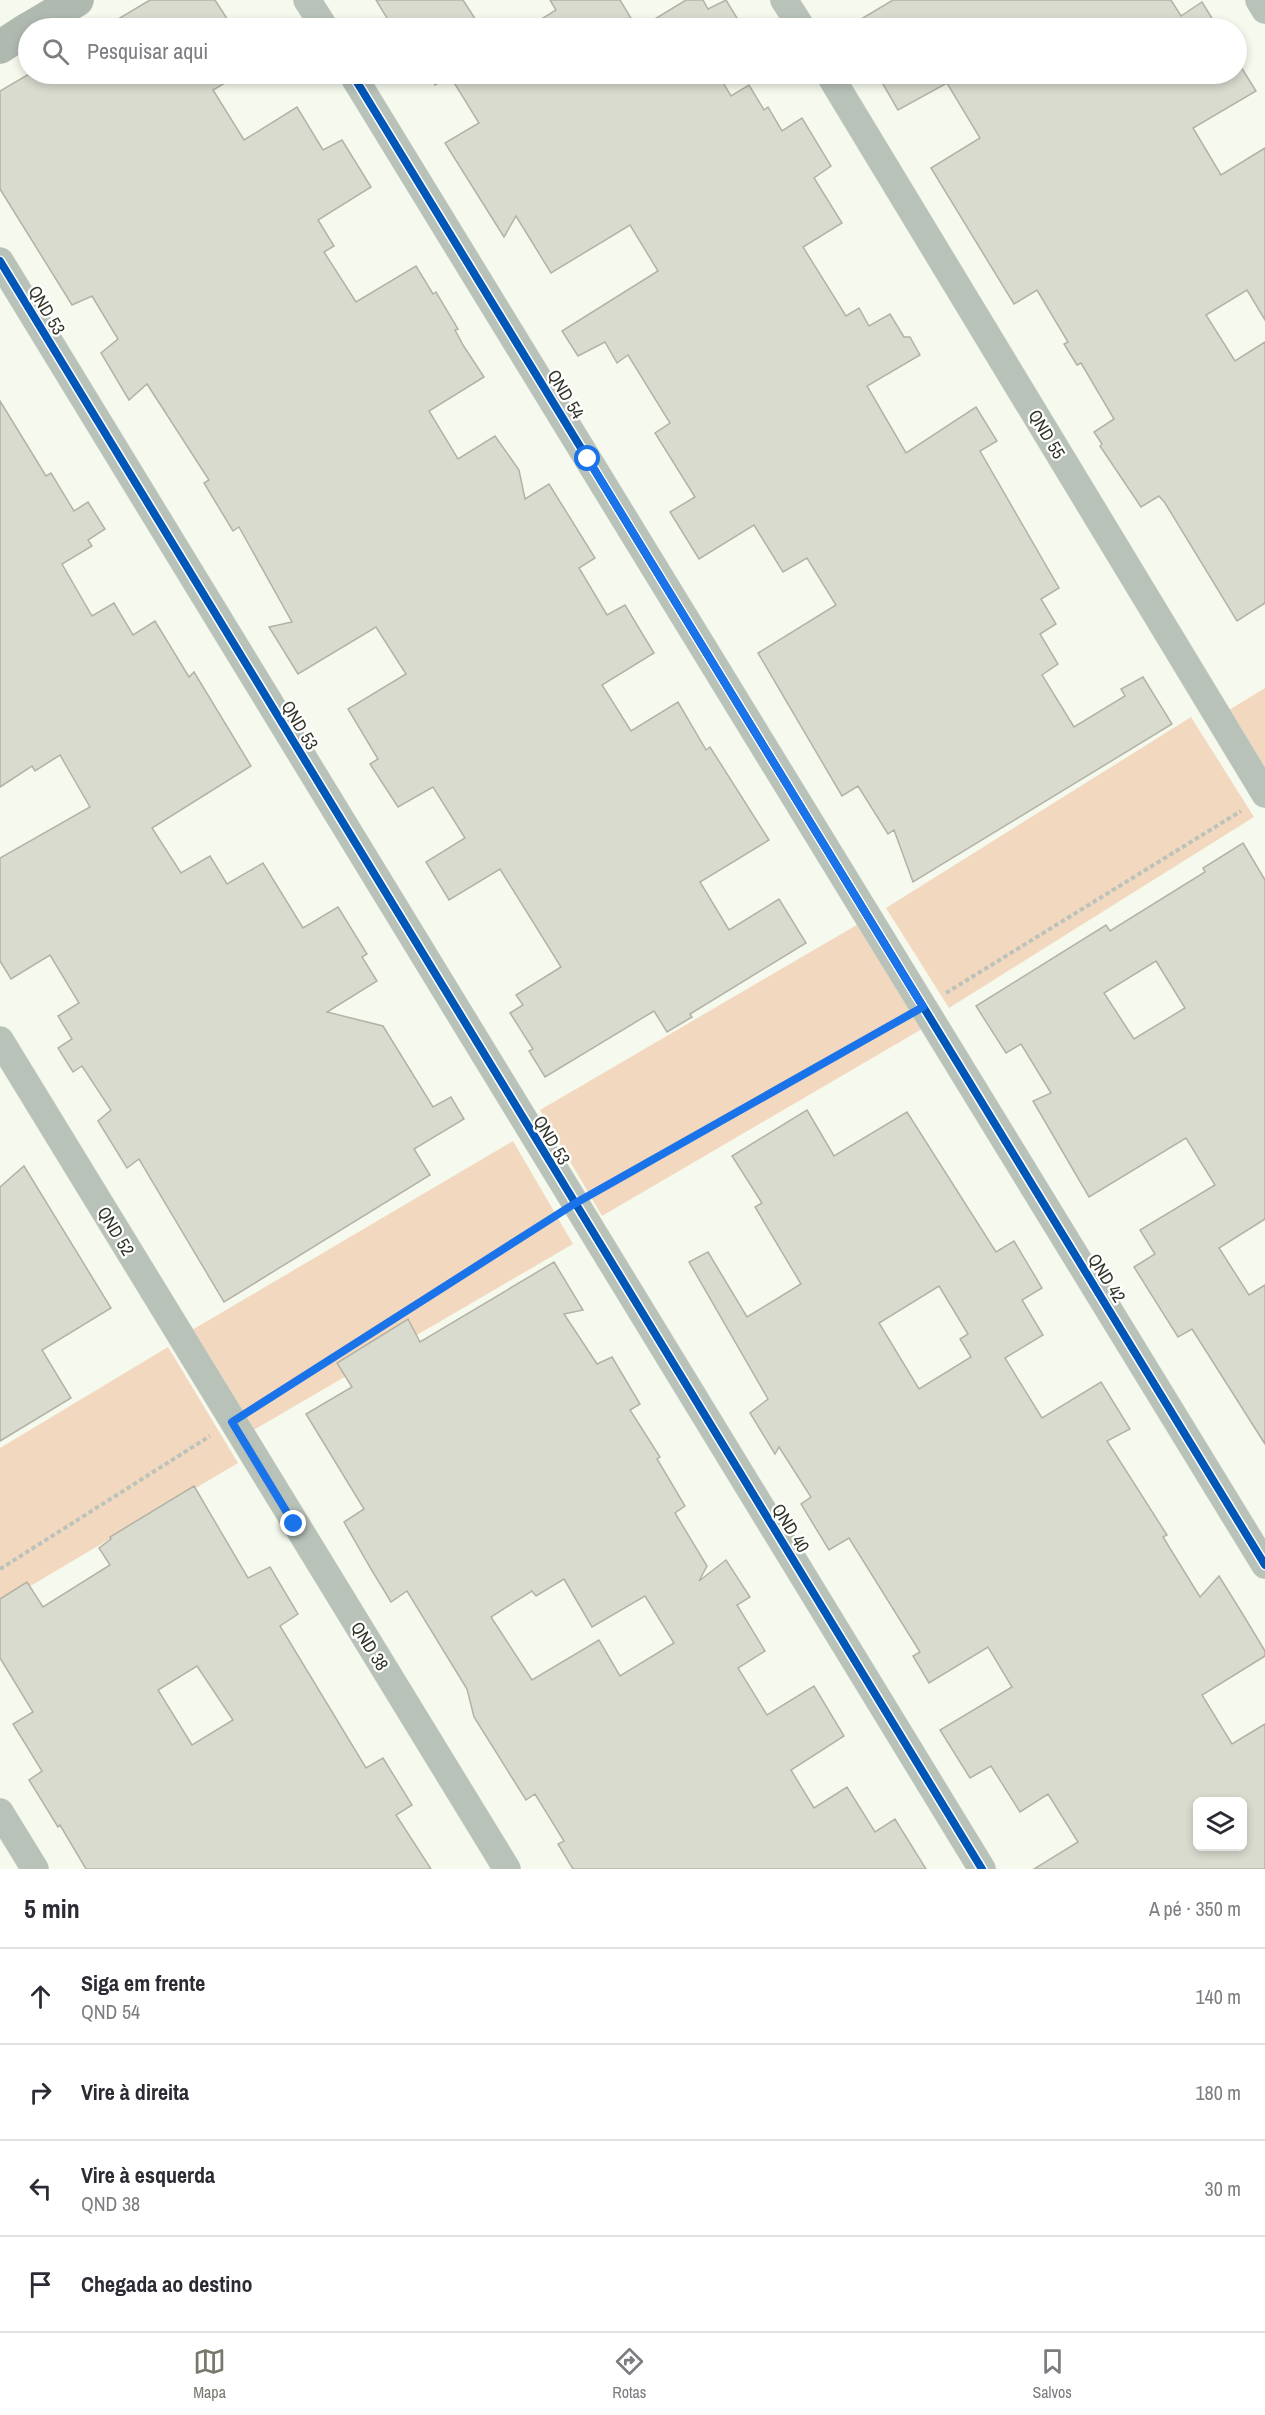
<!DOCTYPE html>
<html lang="pt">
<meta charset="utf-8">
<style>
body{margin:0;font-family:"Archivo Narrow",sans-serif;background:#f2f2f3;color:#2b2b33}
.controls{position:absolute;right:18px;bottom:18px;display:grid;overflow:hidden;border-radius:9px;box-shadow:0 3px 9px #0003}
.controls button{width:54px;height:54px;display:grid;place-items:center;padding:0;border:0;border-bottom:2px solid #e1e1e2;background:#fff;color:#2b2b33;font:30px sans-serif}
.stop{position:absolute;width:18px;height:18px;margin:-14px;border:4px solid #1a73e8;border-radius:50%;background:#fff}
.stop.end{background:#1a73e8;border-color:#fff;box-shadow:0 2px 6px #0008}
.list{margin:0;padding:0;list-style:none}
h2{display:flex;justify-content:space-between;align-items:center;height:78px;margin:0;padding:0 24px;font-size:26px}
h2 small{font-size:20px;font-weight:400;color:#7c7c81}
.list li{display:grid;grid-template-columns:39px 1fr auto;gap:18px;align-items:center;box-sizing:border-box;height:96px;padding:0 24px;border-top:2px solid #e1e1e2}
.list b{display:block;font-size:22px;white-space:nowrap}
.list p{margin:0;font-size:20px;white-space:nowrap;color:#7c7c81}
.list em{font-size:20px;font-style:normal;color:#7c7c81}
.icon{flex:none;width:33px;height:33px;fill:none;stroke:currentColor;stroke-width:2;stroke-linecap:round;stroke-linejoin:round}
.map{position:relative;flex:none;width:1265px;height:1869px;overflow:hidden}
.search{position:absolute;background:#fff;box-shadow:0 3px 9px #0003;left:18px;right:18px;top:18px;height:66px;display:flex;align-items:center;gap:15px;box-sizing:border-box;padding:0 21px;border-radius:33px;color:#7c7c81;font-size:22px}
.sheet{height:462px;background:#fff}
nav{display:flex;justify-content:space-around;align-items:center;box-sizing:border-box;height:84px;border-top:2px solid #e1e1e2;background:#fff;font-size:16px;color:#7c7c81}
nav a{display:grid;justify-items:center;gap:3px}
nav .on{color:#767a6d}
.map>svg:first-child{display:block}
</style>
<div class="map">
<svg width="1265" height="1869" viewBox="0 0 1265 1869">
<rect width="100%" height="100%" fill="#f6faee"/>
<g fill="#f2d8be">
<polygon points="1265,688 1265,767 1229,710"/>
<polygon points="1191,717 1254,817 949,1008 886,908"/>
<polygon points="860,923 922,1029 602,1216 540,1110"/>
<polygon points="513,1141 573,1244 252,1431 192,1330"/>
<polygon points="168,1347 238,1463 0,1604 0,1448"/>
</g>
<g fill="#dadbcf" stroke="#b2b2a6" stroke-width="1.5" fill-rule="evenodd">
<polygon points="150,0 215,0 233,28 103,28"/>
<polygon points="376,0 463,0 481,28 393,28"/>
<polygon points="550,0 620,0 637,28 527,28 556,10"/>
<polygon points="686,0 703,0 708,9 726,0 740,23 731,28 640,28"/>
<polygon points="893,0 1171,0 1181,16 1202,2 1218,28 846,28"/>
<polygon points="1236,59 1256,91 1193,128 1221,175 1265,148 1265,320 1247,290 1206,315 1235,361 1265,342 1265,603 1237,621 1165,503 1159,496 1141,507 1100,446 1102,444 1094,432 1114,419 1081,363 1077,365 1064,344 1068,342 1037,290 1014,304 931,168 980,138 947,83 898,110 877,74 1236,74"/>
<polygon points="29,74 240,74 213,90 244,140 297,107 323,150 342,140 371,187 318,220 334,246 324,252 356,302 416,266 433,294 436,292 458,329 455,330 463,345 484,377 429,411 458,459 495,436 519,470 525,499 549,484 595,558 579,568 607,615 625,605 654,653 602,685 631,731 678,702 706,750 710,747 769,840 700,882 729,930 779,899 806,943 690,1014 692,1017 667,1032 654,1011 545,1077 529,1051 533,1049 510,1013 523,1005 516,995 561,967 500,869 449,900 426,862 465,838 433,787 398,807 370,764 378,759 348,709 406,674 376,627 298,674 269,627 292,622 239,527 233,531 204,483 209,480 147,384 129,400 101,353 118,339 92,296 72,305 0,189 0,91"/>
<polygon points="428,74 718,74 731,96 749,85 764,110 768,107 782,131 802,118 831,166 814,178 842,223 803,247 846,316 859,308 869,326 890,314 904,337 910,337 920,355 867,386 906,453 976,407 997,441 980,451 1059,588 1041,599 1056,624 1040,634 1058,664 1042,675 1074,727 1125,696 1121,689 1143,677 1172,724 913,882 894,830 888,834 858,786 842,796 758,653 836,605 807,558 783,572 754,525 699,559 670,512 695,497 655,433 670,423 628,355 617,363 605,342 578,356 562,331 658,271 630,225 551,273 516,216 504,237 445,143 479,123 450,76 435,85"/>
<polygon points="0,401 46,476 51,473 74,511 88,502 105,529 88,540 92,546 62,564 92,616 114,603 133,635 155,621 189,677 194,672 251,766 152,828 181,873 210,856 227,884 263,863 303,928 338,907 367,954 362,957 377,981 327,1012 383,1026 433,1107 451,1097 464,1119 414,1149 430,1175 224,1302 139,1159 127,1168 98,1121 111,1110 82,1066 73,1072 58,1048 72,1039 58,1016 79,1003 50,955 11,979 0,961 0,858 90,807 60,755 35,771 32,766 0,787"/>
<path d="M1243,843l22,37v339l-46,29 30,47 16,-10v159l-73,-115 -14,8 -44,-70 21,-13 -15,-24 75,-45 -29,-47 -97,59 -56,-96 18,-8 -30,-49 -15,9 -30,-47 130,-81 4,6 95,-59 -2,-4zM1156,961l29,47 -51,31 -30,-46z"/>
<path d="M807,1110l27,46 73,-44 89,140 18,-11 28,47 -20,12 21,35 -38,23 37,60 59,-36 29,47 -23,12 60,94 -4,2 37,60 19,-21 23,37 23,38v5l-63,39 30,49 33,-20v145h-231l44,-27 -30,-48 -28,18 -29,-46 -21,12 -30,-48 72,-43 -24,-40 -59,36 -16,-27 7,-4 -71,-114 -20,12 -28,-46 10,-7 -32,-50 -4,7 -25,-41 18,-14 -79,-137 19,-10 39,65 54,-33 -46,-77 7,-4 -30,-47zM939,1286l29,48 -8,5 11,18 -52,32 -40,-66zM1197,1802h45v44h-45z"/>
<polygon points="24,1166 111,1308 42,1350 71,1398 0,1441 0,1187"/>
<path d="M554,1262l29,48 -19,4 33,50 15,-7 28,47 -10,6 30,47 -3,2 28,47 -10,7 32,53 -8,15 27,-21 24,37 -13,8 28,46 -27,17 29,47 47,-29 30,50 -53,34 23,38 33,-21 28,45 20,-13 31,50h-353l-15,-25 6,-3 -29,-47 -9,6 -52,-83 -7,-28 -60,-98 -16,11 -20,-33 -27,-47 20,-13 -58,-95 46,-27 -15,-24 71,-44 12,23zM564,1579l28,48 53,-31 29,47 -54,33 -21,-36 -67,40 -41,-63 41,-26 4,5z"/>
<path d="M194,1486l54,92 22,-11 28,47 -18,12 86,142 17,-10 29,47 -16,10 35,54h-345l-26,-44 -2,2 -29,-47 13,-9 -29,-47 20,-12 -33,-54v-59l27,-17 16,25 67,-42 -11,-17 12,-9 -1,-2zM197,1666l36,54 -41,25 -34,-55z"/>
</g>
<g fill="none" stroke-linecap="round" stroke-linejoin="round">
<defs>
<g id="street">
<polyline points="307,0 325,28"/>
<polyline points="784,0 802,28"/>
<polyline points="1259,0 1265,10"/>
<polyline points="352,74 1265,1565"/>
<polyline points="829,74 1265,794"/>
<polyline points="0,261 982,1869"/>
<polyline points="0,1040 507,1869"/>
<polyline points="0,1812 35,1869"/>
</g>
<g id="primary">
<polyline points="30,28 77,0"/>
<polyline points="0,47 28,29"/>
</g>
</defs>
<use href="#street" stroke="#d2d6cb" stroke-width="28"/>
<use href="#primary" stroke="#d2d6cb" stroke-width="34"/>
<g stroke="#bcc3bb" stroke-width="4" stroke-dasharray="4.5 3" stroke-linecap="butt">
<polyline points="946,993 1241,811"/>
<polyline points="599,1189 898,1021"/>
<polyline points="257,1406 552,1218"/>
<polyline points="0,1569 210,1436"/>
</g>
<use href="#street" stroke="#b8c2b9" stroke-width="27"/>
<use href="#primary" stroke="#afb9af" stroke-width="33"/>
<defs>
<g id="cycleway">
<polyline points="352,74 1265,1565"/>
<polyline points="0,261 982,1869"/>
</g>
</defs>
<use href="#cycleway" stroke="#fff" stroke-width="11"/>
<use href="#cycleway" stroke="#0057b8" stroke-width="8"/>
</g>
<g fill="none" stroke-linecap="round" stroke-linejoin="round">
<polyline stroke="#1a73e8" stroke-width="8" points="294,1524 232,1422 574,1204 923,1007 588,459"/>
</g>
<g text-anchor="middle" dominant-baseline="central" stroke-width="4.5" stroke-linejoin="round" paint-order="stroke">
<g font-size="18" fill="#313528" stroke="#fff">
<text transform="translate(47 310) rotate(59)">QND 53</text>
<text transform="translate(566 394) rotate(59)">QND 54</text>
<text transform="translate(1047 434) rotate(59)">QND 55</text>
<text transform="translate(300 725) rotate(59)">QND 53</text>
<text transform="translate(552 1140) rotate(59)">QND 53</text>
<text transform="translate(116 1231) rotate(59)">QND 52</text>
<text transform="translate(1107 1278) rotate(58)">QND 42</text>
<text transform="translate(791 1528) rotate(58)">QND 40</text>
<text transform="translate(370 1646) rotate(58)">QND 38</text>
</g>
</g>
</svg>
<div class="controls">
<button><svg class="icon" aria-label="layers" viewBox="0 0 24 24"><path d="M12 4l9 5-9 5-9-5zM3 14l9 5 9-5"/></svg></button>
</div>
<div class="stop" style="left:588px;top:459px"></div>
<div class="stop end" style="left:294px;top:1524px"></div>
<div class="search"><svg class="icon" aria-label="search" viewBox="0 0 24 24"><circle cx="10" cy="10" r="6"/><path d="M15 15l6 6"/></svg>Pesquisar aqui</div>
</div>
<section class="sheet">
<h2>5 min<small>A pé · 350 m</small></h2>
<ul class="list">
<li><svg class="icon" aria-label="ahead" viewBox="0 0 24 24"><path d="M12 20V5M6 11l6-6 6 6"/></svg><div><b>Siga em frente</b><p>QND 54</p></div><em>140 m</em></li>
<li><svg class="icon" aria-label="right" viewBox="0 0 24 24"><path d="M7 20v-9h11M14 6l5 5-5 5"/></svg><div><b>Vire à direita</b></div><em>180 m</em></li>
<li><svg class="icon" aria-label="left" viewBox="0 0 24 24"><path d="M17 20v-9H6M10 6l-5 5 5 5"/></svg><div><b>Vire à esquerda</b><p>QND 38</p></div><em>30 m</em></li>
<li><svg class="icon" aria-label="arrive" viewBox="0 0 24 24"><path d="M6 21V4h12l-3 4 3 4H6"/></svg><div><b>Chegada ao destino</b></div></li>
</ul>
</section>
<nav>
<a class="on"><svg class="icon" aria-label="map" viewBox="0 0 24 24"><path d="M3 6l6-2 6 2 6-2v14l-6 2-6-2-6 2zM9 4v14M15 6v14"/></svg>Mapa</a>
<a><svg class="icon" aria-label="directions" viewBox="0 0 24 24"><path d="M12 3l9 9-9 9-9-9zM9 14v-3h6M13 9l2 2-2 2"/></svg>Rotas</a>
<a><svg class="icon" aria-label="saved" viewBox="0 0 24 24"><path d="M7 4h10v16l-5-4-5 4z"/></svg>Salvos</a>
</nav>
